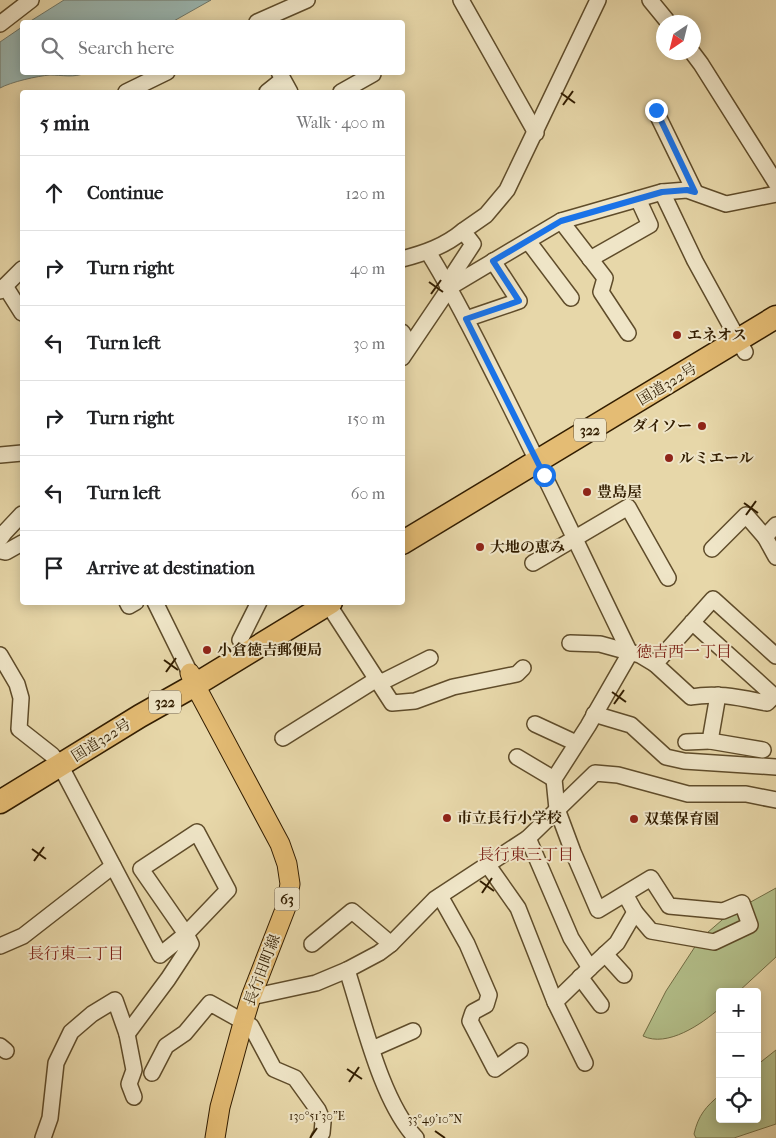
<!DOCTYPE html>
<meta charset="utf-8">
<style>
body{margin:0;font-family:"IM FELL French Canon","Noto Serif JP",serif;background:#f6f6f6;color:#202124}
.controls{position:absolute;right:15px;bottom:15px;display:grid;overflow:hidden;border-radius:5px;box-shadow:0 2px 12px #0003}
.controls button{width:45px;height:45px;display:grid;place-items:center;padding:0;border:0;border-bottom:1px solid #e0e0e0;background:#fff;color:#202124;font:25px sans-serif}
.compass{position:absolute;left:656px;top:15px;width:45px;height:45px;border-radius:50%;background:#fff;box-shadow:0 2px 12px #0003;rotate:215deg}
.stop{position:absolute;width:15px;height:15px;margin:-11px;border:4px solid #1a73e8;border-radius:50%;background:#fff}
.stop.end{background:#1a73e8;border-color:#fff;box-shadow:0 1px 5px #0008}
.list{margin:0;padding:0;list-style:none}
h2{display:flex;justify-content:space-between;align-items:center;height:65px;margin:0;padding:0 20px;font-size:21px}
h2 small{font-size:16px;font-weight:400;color:#757577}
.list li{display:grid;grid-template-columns:32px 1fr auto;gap:15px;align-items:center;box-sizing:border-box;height:75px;padding:0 20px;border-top:1px solid #e0e0e0}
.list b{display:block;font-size:19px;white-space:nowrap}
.list em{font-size:16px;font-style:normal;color:#757577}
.icon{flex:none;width:28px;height:28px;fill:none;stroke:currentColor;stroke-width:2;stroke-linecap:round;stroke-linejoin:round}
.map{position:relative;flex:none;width:776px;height:1138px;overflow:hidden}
.search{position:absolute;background:#fff;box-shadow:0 2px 12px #0003;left:20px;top:20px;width:385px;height:55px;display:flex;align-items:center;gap:12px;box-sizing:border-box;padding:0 18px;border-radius:5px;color:#757577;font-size:19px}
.panel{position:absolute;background:#fff;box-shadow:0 2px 12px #0003;left:20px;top:90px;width:385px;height:515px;border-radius:5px}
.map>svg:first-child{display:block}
</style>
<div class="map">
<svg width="776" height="1138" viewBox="0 0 776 1138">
<rect width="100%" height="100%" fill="#e7d7a9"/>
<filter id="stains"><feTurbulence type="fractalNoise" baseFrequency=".004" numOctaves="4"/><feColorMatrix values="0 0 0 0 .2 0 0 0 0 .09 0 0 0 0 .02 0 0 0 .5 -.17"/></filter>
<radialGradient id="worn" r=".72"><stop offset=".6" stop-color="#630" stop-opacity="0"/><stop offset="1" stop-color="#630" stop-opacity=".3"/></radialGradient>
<g fill="#b3bf8a" stroke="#726e45">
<path d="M776,888v69l-38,35h-18v16c-18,16 -53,40 -77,28l23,-45 34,-52 29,-25z"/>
<path d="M776,1050v74l-42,14h-38l-2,-4c4,-18 12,-28 26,-39v24h37v-54z"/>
</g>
<g fill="#9ab7b2" stroke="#70796b">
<polygon points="64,0 211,0 172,22 29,22"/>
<path d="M22,27v45l63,1c-10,5 -24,2 -35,2 -13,1 -39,7 -50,13v-46z"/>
</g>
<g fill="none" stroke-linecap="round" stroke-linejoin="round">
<defs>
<g id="minor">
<polyline points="461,0 536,133"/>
<polyline points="650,0 668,22"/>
<polyline points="257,22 307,0"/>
<polyline points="0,24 31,0"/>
<polyline points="692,52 701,64 776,183"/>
<polyline points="279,72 290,92"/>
<polyline points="126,92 167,72"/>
<polyline points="267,92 282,80"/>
<polyline points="341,92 373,74"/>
<polyline points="655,110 695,192"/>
<polyline points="662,192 695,261 745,352"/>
<polyline points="561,221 605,278 601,292 628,333"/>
<polyline points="528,241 571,298"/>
<path d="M428,252c27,43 49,89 72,134 45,89 87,179 130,267l-42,73 -34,53 3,30 16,43 25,58 53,-32 18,28 54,5 19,-8 8,22 -36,17 -63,-11 -16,-19 -10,-18"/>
<path d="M402,259c23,-6 43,-13 61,-28"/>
<polyline points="590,259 650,225 638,199"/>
<polyline points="5,286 22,313"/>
<polyline points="450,287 561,221 662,192 687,190 726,204 776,194"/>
<polyline points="0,291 22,269"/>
<polyline points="466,319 519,301 493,261"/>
<polyline points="402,332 410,345"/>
<polyline points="402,358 450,287 454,273 473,244 463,231 486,215 507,190 598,0"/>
<polyline points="0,455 22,453"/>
<polyline points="765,537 776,557"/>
<polyline points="0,539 5,532 22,514"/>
<polyline points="712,549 746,515 765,537 776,525"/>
<polyline points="0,551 6,552 22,543"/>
<polyline points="533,563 628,507 668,578"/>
<polyline points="127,602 129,606 136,602"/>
<polyline points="155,602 190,673"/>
<polyline points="328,604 392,703 415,701 453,687 517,674 523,668"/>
<path d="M692,622l82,74 -7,7c-26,-5 -50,-11 -76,-6l-36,-33 58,-65 63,57"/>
<polyline points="240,640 259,602"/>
<polyline points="570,643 600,644 640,655 655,664"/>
<polyline points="0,655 17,684 21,698 19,729 52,755 60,765 160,955 186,934 141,869 197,832 228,890 186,934 191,944 168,979 127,1034 115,1000 92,1014 71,1032 56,1063 50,1118 43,1138"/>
<polyline points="380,683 430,658"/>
<polyline points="594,714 631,725 666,757 684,761 776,767"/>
<polyline points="535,724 576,743"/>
<polyline points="283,738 377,679"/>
<polyline points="710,741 763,750"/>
<polyline points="686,742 710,741 718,695"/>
<polyline points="517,757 554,779"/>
<polyline points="528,838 571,938 590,968 617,943 635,912"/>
<polyline points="487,864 518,908 555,1002 585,1063"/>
<polyline points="440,896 467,944 489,995 486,1005 473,1012 470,1021 495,1069 520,1051"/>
<polyline points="312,944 352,911 391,944"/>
<polyline points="0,946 23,936 113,866"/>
<polyline points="605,954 624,975"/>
<path d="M347,970c16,49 34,131 69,168"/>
<polyline points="580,977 601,1005"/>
<polyline points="251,997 316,983 347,970 379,953 391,944 435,899 528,838 595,773 618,775 688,794 746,794 776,800"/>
<polyline points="555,1002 590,968"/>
<polyline points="127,1034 134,1070 129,1084 134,1097"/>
<polyline points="0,1046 6,1051"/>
<polyline points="372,1049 413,1031"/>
<polyline points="152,1073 166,1046 185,1033 210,1003 251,1026 274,1069 295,1078 318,1110 323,1122 322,1133 319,1138"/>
</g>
<polyline id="major" points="190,673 195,685 280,844 287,864 290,884 286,907 251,997 243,1023 220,1107 215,1138"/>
<g id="highway">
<polyline points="402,543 776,317"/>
<polyline points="0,802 140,716 195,685 331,602"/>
</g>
</defs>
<use href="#minor" stroke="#5f4c2a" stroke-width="18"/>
<use href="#major" stroke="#321d00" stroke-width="21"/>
<use href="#highway" stroke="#321d00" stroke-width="25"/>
<use href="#minor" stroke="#efe5c7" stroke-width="15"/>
<use href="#major" stroke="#e4bc74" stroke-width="19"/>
<use href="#highway" stroke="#e4bc74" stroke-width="22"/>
</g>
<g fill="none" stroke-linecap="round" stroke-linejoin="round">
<polyline stroke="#1a73e8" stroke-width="6" points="544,475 466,319 519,301 493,261 561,221 662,192 687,190 695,192 656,110"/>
</g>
<path fill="none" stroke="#321d00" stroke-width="2" d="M561,93l14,10M563,105l10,-14M429,282l14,10M431,294l10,-14M744,503l14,10M746,515l10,-14M164,660l14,10M166,672l10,-14M612,692l14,10M614,704l10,-14M32,849l14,10M34,861l10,-14M480,881l14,10M482,893l10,-15M347,1069l15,10M349,1082l10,-15M435,1131l10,7M310,1138l7,-10"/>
<g fill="#8f2418" stroke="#efe5c7" stroke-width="2">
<circle cx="677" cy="335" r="5"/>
<circle cx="702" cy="426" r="5"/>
<circle cx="669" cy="458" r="5"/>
<circle cx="587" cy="492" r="5"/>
<circle cx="480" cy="547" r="5"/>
<circle cx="207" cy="650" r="5"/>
<circle cx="447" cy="818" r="5"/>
<circle cx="634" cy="819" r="5"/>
</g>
<g text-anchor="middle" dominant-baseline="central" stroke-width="4" stroke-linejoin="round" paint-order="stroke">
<g fill="#efe5c7" stroke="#6b593c" stroke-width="1">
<rect x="574" y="418.5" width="32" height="23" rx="4"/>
<rect x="149" y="690.5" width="32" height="23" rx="4"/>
<rect x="274.5" y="887.5" width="25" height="23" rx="4"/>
</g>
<g font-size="14" font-weight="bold" fill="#321d00">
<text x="590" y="430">322</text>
<text x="165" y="702">322</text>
<text x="287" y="899">63</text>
</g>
<g font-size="15" font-weight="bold" fill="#321d00" stroke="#efe5c7" text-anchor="start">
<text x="687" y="335">エネオス</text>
<text x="692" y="426" text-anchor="end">ダイソー</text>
<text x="679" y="458">ルミエール</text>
<text x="597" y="492">豊島屋</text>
<text x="490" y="547">大地の恵み</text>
<text x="217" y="650">小倉徳吉郵便局</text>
<text x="457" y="818">市立長行小学校</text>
<text x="644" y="819">双葉保育園</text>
</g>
<g font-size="15" fill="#321d00" stroke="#efe5c7">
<text transform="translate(667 384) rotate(-31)">国道322号</text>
<text transform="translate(101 740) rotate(-32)">国道322号</text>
<text transform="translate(262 970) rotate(-69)">長行田町線</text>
</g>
<g font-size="16" fill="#7a1f14" stroke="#efe5c7">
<text x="684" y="651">徳吉西一丁目</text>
<text x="526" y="854">長行東三丁目</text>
<text x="76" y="953">長行東二丁目</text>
</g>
</g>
<g font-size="12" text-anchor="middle" fill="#321d00" stroke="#efe5c7" stroke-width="4" stroke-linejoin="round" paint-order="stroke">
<text x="317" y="1120">130°51'30"E</text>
<text x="435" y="1123">33°49'10"N</text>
</g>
<rect width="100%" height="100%" filter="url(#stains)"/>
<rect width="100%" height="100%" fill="url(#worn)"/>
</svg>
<div class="controls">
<button>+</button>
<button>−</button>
<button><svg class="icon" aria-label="locate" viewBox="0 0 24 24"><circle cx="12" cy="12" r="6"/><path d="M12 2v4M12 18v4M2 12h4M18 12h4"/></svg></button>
</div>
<svg class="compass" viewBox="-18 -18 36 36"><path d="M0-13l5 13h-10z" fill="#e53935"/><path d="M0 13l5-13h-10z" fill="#757577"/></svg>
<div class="stop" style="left:544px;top:475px"></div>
<div class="stop end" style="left:656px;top:110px"></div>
<div class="search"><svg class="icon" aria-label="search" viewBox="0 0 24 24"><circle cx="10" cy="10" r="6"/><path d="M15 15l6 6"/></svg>Search here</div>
<section class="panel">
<h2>5 min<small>Walk · 400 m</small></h2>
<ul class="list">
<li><svg class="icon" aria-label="ahead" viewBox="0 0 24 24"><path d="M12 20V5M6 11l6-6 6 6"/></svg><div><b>Continue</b></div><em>120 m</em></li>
<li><svg class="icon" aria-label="right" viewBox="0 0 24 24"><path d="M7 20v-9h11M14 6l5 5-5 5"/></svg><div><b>Turn right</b></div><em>40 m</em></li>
<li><svg class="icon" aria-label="left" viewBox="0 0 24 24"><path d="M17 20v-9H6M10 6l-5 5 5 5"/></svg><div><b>Turn left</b></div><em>30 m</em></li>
<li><svg class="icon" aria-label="right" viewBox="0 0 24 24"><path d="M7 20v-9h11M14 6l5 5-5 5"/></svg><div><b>Turn right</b></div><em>150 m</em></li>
<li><svg class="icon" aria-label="left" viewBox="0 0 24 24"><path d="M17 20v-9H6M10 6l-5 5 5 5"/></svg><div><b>Turn left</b></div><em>60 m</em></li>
<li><svg class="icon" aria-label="arrive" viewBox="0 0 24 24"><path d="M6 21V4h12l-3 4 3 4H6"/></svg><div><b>Arrive at destination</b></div></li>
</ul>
</section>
</div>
